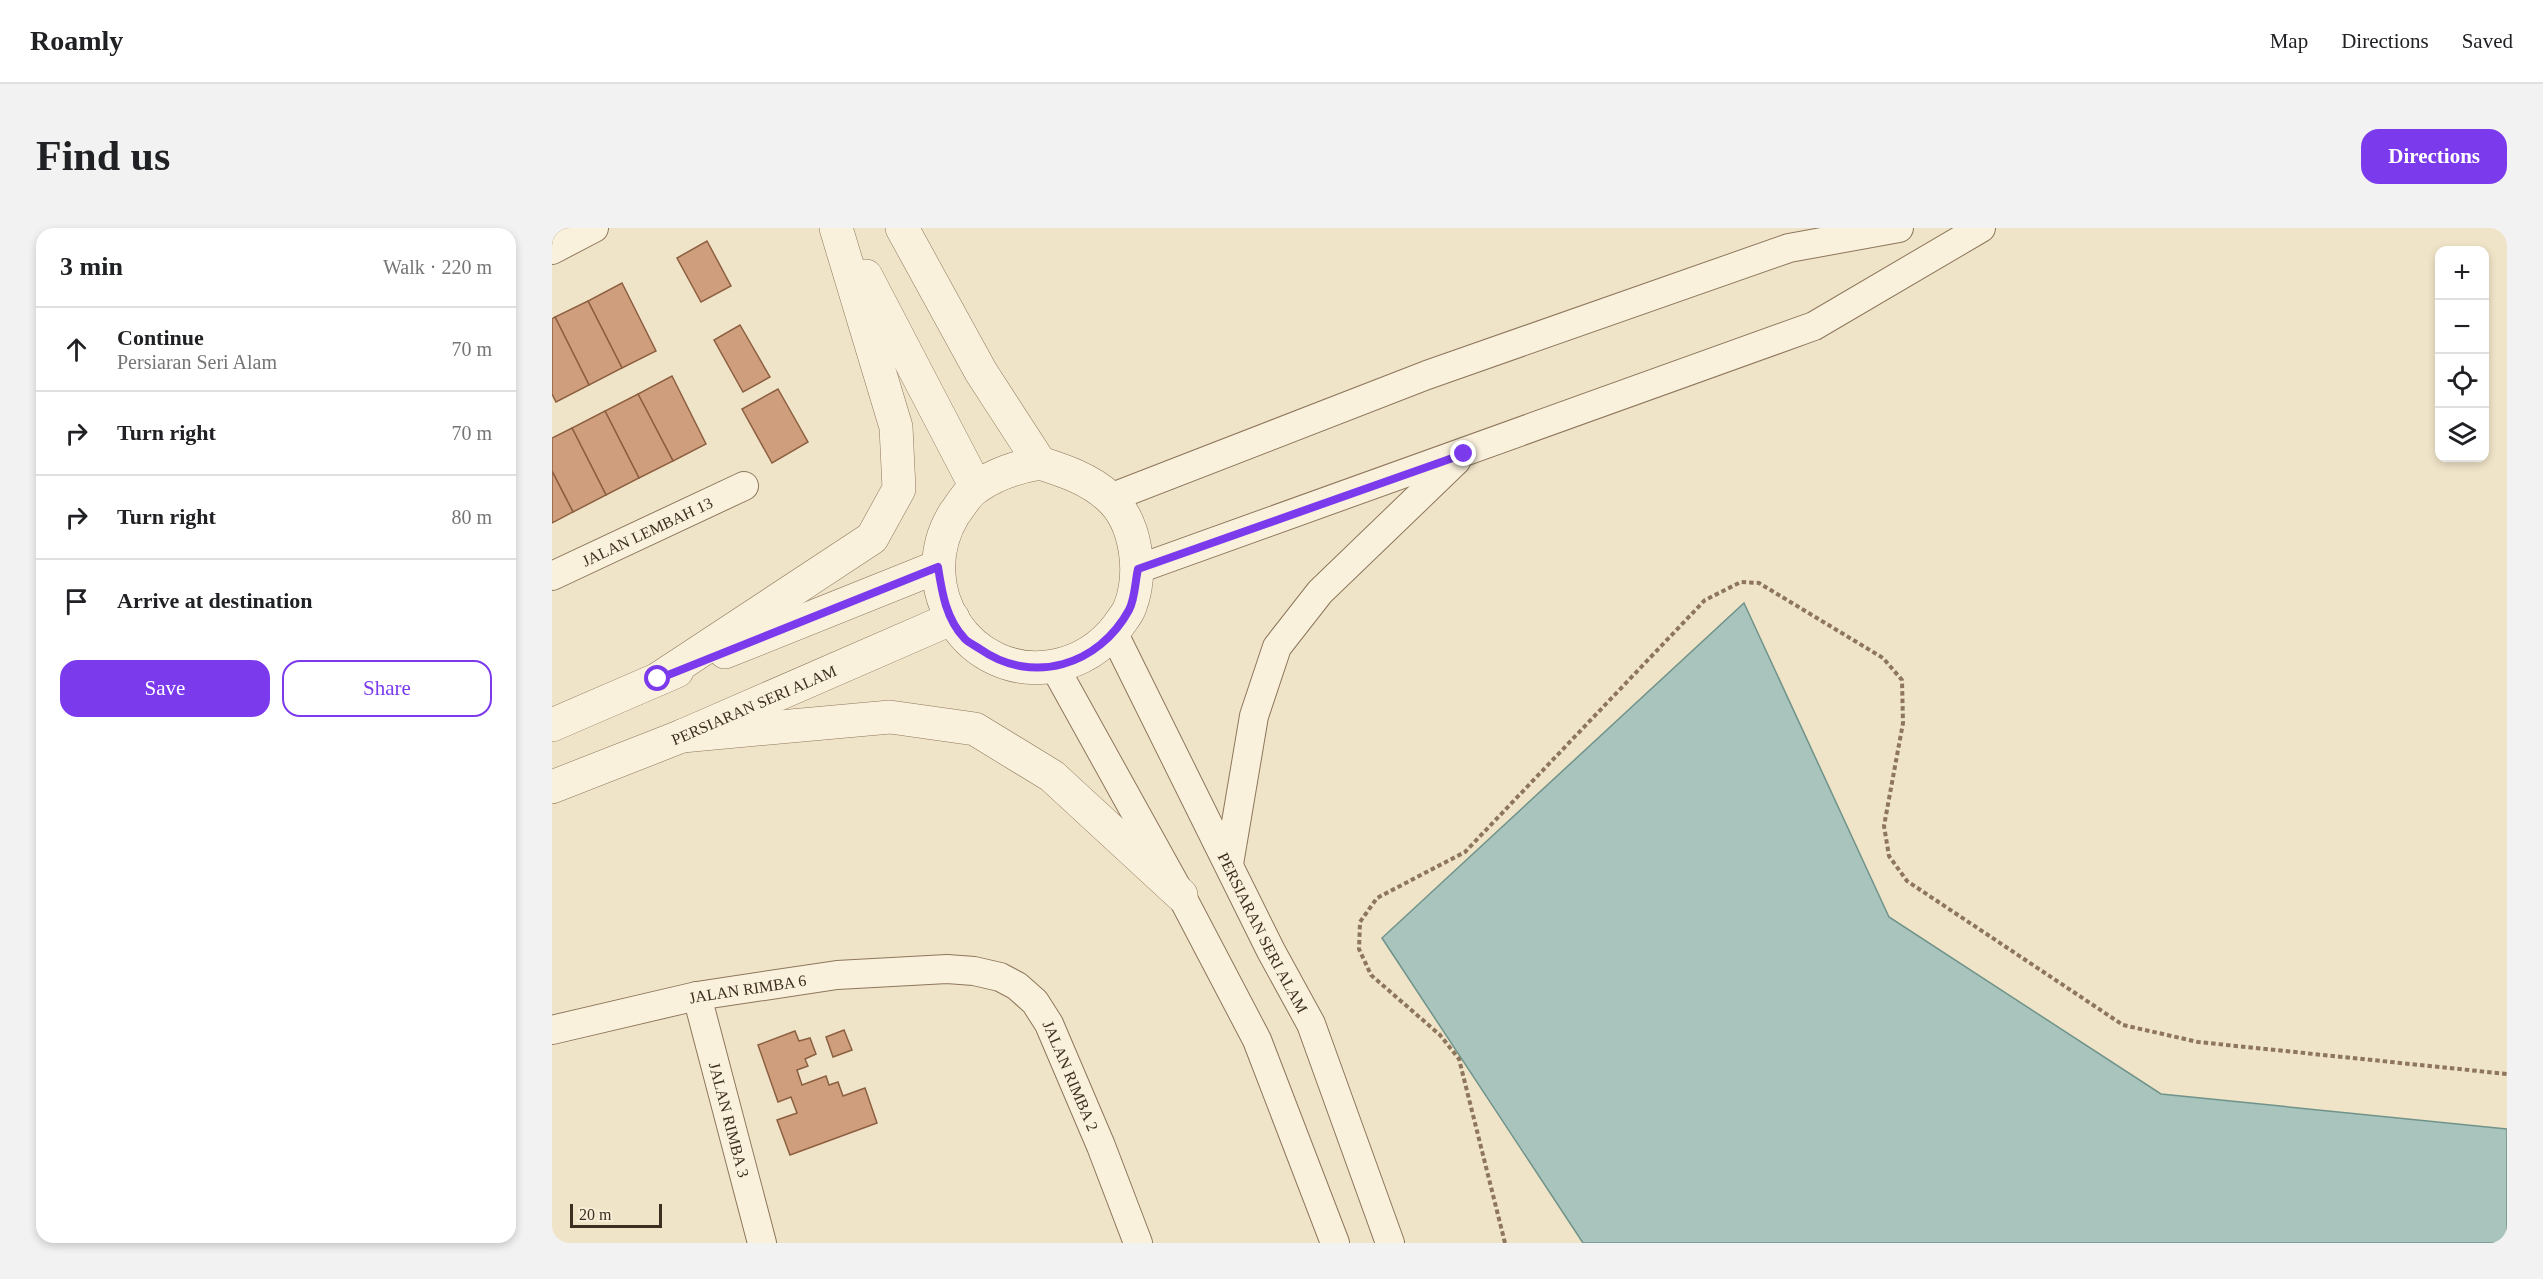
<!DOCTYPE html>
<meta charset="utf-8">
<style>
body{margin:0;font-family:"Times New Roman",serif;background:#f2f2f2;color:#202124}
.controls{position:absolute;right:18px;top:18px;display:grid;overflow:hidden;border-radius:12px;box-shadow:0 3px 9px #0003}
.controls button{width:54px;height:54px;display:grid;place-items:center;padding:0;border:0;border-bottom:2px solid #e0e0e0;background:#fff;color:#202124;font:30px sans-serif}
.scale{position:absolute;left:18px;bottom:15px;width:92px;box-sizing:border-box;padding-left:6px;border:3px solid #3d2e20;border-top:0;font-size:16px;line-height:21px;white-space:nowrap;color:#3d2e20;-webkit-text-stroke:4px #f7eed8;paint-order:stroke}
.stop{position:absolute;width:18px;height:18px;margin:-14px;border:4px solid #7c3aed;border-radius:50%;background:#fff}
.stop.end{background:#7c3aed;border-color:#fff;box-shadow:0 2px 6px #0008}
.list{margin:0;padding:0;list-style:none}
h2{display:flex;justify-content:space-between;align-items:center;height:78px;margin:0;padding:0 24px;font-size:26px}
h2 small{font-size:20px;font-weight:400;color:#757577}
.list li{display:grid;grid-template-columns:39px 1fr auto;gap:18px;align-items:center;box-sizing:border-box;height:84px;padding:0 24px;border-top:2px solid #e0e0e0}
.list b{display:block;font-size:22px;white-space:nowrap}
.list p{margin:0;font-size:20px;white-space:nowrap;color:#757577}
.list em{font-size:20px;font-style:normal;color:#757577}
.actions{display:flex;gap:12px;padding:18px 24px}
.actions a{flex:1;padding:14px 0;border:2px solid #7c3aed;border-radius:18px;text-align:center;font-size:21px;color:#7c3aed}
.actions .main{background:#7c3aed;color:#fff}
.icon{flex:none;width:33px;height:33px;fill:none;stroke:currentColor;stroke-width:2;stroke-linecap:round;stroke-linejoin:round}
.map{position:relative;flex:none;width:1955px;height:1015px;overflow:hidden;border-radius:18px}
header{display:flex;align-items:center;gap:36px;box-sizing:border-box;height:84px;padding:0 30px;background:#fff;border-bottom:2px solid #e0e0e0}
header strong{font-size:28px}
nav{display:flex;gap:33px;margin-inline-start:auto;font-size:21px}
.intro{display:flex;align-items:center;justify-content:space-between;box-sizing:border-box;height:144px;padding:0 36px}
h1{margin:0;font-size:42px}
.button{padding:15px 27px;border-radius:18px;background:#7c3aed;color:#fff;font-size:21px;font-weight:700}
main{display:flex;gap:36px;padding:0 36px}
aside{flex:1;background:#fff;border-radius:18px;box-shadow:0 3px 9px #0003}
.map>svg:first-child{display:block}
</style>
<header>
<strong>Roamly</strong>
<nav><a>Map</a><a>Directions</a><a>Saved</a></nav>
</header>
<div class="intro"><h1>Find us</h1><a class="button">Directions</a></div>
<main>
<aside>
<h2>3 min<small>Walk · 220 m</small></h2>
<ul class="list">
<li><svg class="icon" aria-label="ahead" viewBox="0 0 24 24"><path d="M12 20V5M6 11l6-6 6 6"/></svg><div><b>Continue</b><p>Persiaran Seri Alam</p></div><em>70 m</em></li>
<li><svg class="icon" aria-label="right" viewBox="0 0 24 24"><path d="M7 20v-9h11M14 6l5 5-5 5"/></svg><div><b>Turn right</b></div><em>70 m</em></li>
<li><svg class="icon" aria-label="right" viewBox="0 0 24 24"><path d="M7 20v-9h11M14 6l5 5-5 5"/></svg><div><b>Turn right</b></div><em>80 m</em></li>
<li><svg class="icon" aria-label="arrive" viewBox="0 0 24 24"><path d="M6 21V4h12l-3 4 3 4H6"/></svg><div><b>Arrive at destination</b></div></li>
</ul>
<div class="actions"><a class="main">Save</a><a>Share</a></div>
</aside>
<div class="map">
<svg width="1955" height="1015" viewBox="0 0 1955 1015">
<rect width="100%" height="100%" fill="#f0e4c8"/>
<polygon fill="#a9c4bc" stroke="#6f938a" stroke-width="1.5" points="1192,375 1337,689 1609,866 1955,901 1955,1015 1031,1015 830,710"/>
<g fill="#cf9f7d" stroke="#8d5f41" stroke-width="1.5">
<polygon points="155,13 179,58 149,74 125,30"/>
<polygon points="70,55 104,123 70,140 36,73"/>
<polygon points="36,73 70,140 37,157 3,89"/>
<polygon points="3,89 37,157 4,174 0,166 0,91"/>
<polygon points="188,97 218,149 191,164 162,112"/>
<polygon points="120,148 154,216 121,233 86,166"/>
<polygon points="226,161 256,214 220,235 190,181"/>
<polygon points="86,166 121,233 87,250 53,183"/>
<polygon points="53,183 87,250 54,267 20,200"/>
<polygon points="20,200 54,267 21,284 0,243 0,210"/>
<polygon points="0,243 21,284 0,295"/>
<polygon points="292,802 300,822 281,829 274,809"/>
<polygon points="243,803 247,813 258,810 264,826 253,831 256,838 245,842 250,857 274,848 277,857 286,854 291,868 313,860 325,895 238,927 225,892 245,885 239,869 226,874 206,817"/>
</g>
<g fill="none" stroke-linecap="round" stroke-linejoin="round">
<defs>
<g id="minor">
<polyline points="0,22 42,0"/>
<polyline points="558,270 875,147 1237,20 1347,0"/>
<polyline points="586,341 1262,98 1429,0"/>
<path id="s1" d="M0,348l192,-90"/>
<path id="s2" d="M561,404l158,319 40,73 79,219"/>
<polyline points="502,438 629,667 705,812 783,1015"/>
<polyline points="677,636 702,488 725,419 768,364 904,233"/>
<path id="s3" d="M145,768l65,247"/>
<path id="s4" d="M0,802l145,-34 140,-21 110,-6 27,2 26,6 17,9 18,16 14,22 52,122 37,97"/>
</g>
<g id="tertiary">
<polyline points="350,0 429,144 488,235"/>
<polyline points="314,48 424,259"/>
<path d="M488,235c25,8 49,16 69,34 28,25 34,76 21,110 -2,6 -8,13 -12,19 -16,21 -38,35 -64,40 -85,15 -145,-78 -100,-152 7,-9 13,-21 23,-27 20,-14 40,-20 63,-24z"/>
<polyline points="173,424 385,339"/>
<polyline points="106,451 320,310 347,261 344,199 284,0"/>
<polyline points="0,497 125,443"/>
<polyline points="130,508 338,489 423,501 500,548 629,667"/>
<path id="s5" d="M0,559l130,-51 271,-118"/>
</g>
</defs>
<use href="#minor" stroke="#8d765c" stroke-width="30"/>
<use href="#tertiary" stroke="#8d765c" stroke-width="34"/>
<polyline stroke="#8d765c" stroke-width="4" stroke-dasharray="4.5 3" stroke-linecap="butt" points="953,1015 907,831 888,807 819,747 807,721 808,694 825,670 913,624 1153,372 1189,354 1207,355 1331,430 1350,452 1351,495 1332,598 1337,628 1355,653 1571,797 1646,814 1955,846"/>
<use href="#minor" stroke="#faf1dc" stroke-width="28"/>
<use href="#tertiary" stroke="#faf1dc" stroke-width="33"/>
</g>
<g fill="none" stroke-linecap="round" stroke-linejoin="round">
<path stroke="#7c3aed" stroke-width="8" d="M106,451l280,-112c4,26 8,52 27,72 4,4 11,7 15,10 53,37 119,16 149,-39 6,-11 6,-28 9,-41l326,-115"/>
</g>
<g text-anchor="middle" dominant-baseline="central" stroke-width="6" stroke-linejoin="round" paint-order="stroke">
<g font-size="16" fill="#3d2e20" stroke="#f7eed8">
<text stroke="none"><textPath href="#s1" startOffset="105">JALAN LEMBAH 13</textPath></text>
<text stroke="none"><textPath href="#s5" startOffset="218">PERSIARAN SERI ALAM</textPath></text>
<text stroke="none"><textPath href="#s2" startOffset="336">PERSIARAN SERI ALAM</textPath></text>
<text stroke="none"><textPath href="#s4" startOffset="200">JALAN RIMBA 6</textPath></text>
<text stroke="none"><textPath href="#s4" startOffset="580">JALAN RIMBA 2</textPath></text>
<text stroke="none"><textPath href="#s3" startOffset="128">JALAN RIMBA 3</textPath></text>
</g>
</g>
</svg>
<div class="controls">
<button>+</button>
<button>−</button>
<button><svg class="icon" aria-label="locate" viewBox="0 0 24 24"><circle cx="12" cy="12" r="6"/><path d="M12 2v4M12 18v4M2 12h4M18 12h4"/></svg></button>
<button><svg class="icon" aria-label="layers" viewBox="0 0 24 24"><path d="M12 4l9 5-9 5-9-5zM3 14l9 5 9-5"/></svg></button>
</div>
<div class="scale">20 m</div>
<div class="stop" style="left:106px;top:451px"></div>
<div class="stop end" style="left:912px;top:226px"></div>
</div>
</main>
